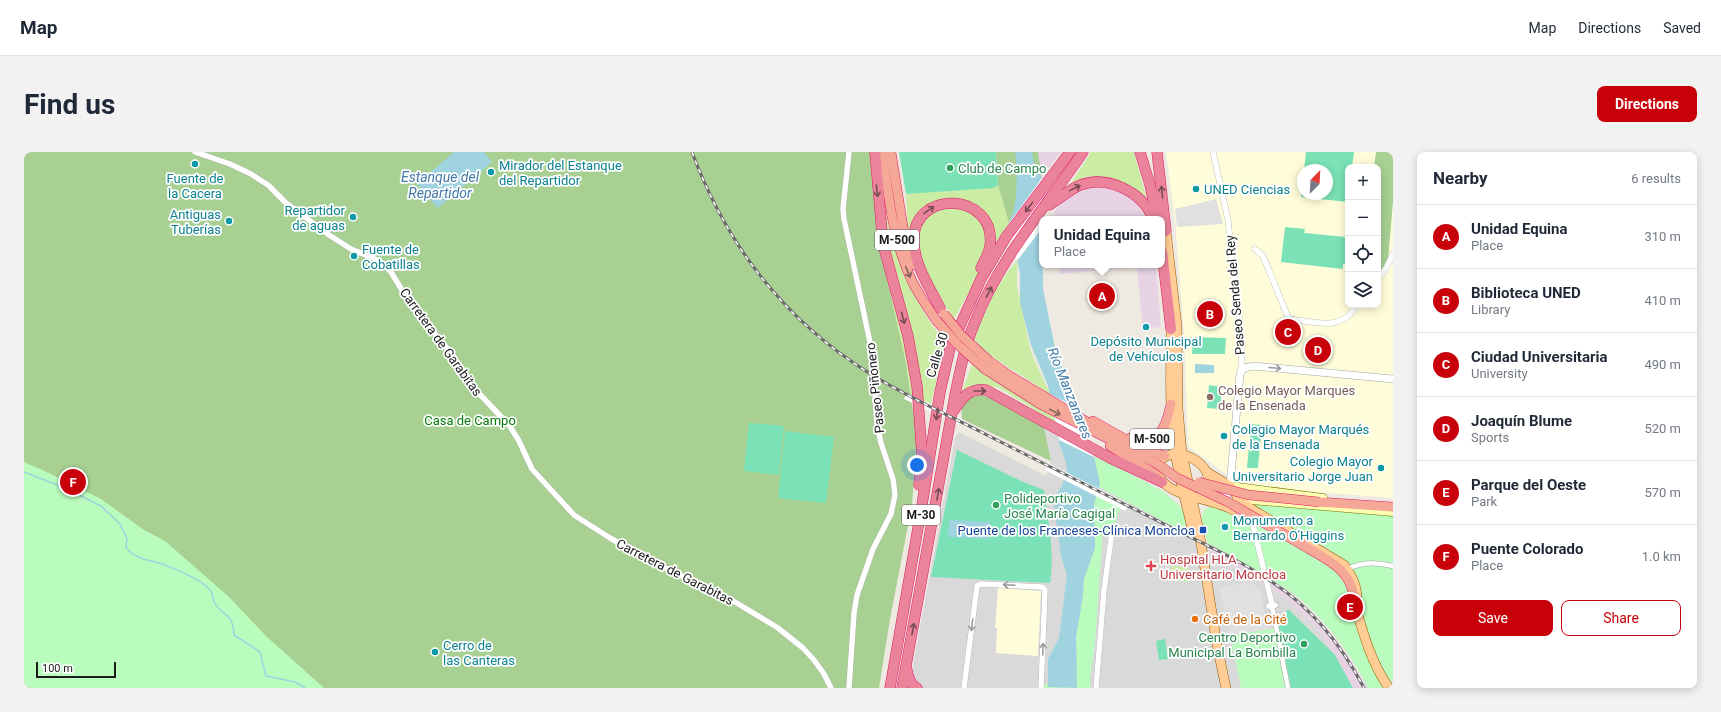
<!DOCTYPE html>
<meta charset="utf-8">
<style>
body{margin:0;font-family:Roboto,sans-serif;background:#f2f2f3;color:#1f2937}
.controls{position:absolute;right:12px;top:12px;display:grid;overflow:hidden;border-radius:8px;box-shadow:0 2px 10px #0003}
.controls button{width:36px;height:36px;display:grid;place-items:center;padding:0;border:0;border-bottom:1px solid #e0e1e3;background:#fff;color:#1f2937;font:20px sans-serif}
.compass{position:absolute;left:1273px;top:12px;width:36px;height:36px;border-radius:50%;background:#fff;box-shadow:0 2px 10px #0003;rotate:24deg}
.scale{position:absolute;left:12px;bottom:10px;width:80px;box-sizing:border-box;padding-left:4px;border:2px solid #1c1c1c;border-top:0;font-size:11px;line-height:14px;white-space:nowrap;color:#1c1c1c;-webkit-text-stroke:3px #fff;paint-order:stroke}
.you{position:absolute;left:893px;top:313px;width:14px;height:14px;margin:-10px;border:3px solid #fff;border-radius:50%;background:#1a73e8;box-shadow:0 0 0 6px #1a73e833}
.badge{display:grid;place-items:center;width:26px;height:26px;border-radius:50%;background:#c80009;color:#fff;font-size:13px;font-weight:700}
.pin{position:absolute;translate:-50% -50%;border:2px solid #fff;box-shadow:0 1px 4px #0006}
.popup{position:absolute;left:1015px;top:64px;width:126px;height:52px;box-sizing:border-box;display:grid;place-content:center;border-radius:8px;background:#fff;filter:drop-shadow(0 1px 3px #0005);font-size:13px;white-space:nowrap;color:#747a83}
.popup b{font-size:15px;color:#1f2937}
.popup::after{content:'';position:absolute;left:50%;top:100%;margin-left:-8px;border:8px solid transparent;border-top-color:#fff}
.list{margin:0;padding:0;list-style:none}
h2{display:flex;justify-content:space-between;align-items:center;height:52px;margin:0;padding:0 16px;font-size:17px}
h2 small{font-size:13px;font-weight:400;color:#747a83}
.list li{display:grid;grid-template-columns:26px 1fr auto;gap:12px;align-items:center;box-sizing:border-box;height:64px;padding:0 16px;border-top:1px solid #e0e1e3}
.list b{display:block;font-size:15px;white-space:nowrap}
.list p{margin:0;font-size:13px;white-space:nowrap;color:#747a83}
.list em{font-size:13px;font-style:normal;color:#747a83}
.actions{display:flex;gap:8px;padding:12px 16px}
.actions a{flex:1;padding:9px 0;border:1px solid #c80009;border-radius:8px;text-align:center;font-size:14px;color:#c80009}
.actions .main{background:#c80009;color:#fff}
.icon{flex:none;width:22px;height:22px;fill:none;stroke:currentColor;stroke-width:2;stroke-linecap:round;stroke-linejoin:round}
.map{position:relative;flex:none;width:1369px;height:536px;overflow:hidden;border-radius:8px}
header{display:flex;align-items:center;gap:24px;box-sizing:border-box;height:56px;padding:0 20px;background:#fff;border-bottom:1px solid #e0e1e3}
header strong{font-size:19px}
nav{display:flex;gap:22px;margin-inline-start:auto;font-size:14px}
.intro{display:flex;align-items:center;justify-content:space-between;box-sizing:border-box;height:96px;padding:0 24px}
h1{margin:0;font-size:28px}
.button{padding:10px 18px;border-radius:8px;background:#c80009;color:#fff;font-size:14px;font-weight:700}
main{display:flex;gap:24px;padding:0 24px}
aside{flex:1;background:#fff;border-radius:8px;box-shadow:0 2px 10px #0003}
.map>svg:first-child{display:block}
</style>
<header>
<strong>Map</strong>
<nav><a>Map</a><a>Directions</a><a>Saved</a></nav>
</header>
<div class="intro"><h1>Find us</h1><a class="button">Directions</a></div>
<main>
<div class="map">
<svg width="1369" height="536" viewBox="0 0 1369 536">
<rect width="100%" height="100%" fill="#eee9e1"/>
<polygon fill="#dad9d9" points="1020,275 1140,340 1160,358 1163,381 1184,391 1186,401 1230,425 1264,448 1292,475 1311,503 1328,536 885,536 931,286 935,280 1022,324 1027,309"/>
<g fill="#e8d3e5">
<polygon points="1014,0 1037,0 1018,26 1015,11"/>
<polygon points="1069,35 1094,38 1104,43 1110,49 1123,67 1031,67 1030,60 1040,48 1059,38"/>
<polygon points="1035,113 1132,113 1137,175 1119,177 1113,115 1036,122"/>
<polygon points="1184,391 1231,416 1269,442 1297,469 1321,499 1344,536 1329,536 1311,503 1292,475 1264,448 1230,425 1186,401"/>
</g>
<g fill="#fffdd9" fill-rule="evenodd">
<path d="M1142,0h227v346l-147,-11 -8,-4 -50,-37 -4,-112 -9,-114zM1324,15h30v138h-30zM1279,18h24v24h-24z"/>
<polygon points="974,436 1017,439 1014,504 972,501 973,476 971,476"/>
</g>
<g fill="#caeca3">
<polygon points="1067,0 1110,0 1123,48 1102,32 1085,27 1064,25 1048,30"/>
<polygon points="974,33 985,71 974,87 930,167 908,133 884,81 882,42 972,35"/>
<path d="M860,55c11,48 29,97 61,135l-14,62 -24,-11 -37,-184z"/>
<path d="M993,109v26l14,66 19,41 -62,-40 -14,-14c11,-27 22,-57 43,-79z"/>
<polygon points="948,212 1030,265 1032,271 974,235 954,234 938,240"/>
<polygon points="1148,414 1163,415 1162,417 1165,417 1163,430 1147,427"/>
</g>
<g fill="#a8d093">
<polygon points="0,0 846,0 855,93 881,207 893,286 888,353 866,467 855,536 0,536"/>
<polygon points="972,0 1014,0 1018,26 985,71 974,33"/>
<polygon points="1352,0 1369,0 1369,50 1364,109 1354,121 1354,15 1350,15"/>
<path d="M958,243l14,4 48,28 7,34 -89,-42c-2,-18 3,-21 20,-24z"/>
</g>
<g fill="#bafcbd">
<polygon points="1070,305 1090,313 1140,340 1160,358 1162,381 1075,335 1076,331"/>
<polygon points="0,310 27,322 77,347 120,378 141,389 205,445 243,485 300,536 0,536"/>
<polygon points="1072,344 1096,356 1088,380 1079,379 1071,490 1066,528 1067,536 1020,536 1020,533 1024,532 1053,507 1052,485 1059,443 1060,427 1071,396 1070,352"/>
<path d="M1231,350l138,13v173h-25c-15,-32 -48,-75 -76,-95 -27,-19 -55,-34 -84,-50 -2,-7 -6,-17 -6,-25 2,-25 37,-1 47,5z"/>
<polygon points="1255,476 1267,536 1217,536 1206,483"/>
</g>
<g fill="#7ae2b6">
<polygon points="875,0 972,0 974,33 970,36 882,42"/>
<polygon points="1282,0 1330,0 1328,15 1324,15 1324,50 1277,45 1279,28 1279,42 1303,42 1303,18 1280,18"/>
<polygon points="1261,75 1281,77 1280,81 1322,85 1322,83 1324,83 1324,112 1319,112 1319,117 1257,110"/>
<polygon points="1169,185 1202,186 1201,202 1168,202"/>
<polygon points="1185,233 1198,235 1196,257 1183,256"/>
<polygon points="725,271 760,274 755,323 720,319"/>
<polygon points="1227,272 1238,273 1234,316 1223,316"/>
<polygon points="761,279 810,285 802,351 754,346"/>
<path d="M933,298l64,31 23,9c4,31 11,62 6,93l-119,-6z"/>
<polygon points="1264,457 1311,503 1329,536 1267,536 1254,471"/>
<polygon points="1141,487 1144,507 1135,508 1132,489"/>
</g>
<g fill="#e0e0e0">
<polygon points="1192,47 1199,72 1153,75 1151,57"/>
<polygon points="1228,430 1237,440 1244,477 1206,484 1195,435"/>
</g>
<g fill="#9fd3df">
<polygon points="430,0 460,0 468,10 414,56 393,32"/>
<polygon points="991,0 1008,0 1011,15 1018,26 1019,137 1031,196 1070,305 1076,331 1070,352 1071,396 1060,427 1059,443 1052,485 1053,536 1024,535 1024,507 1035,486 1043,423 1037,404 1030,353 1032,344 1037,335 1043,320 1042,310 1036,294 1024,234 1007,193 996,151 996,121 985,71 990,58 992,44 993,18"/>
<polygon points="1171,212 1190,213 1190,221 1171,221"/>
<polygon points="925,368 966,370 965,387 924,385"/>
</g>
<g fill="#fff">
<polygon points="1018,26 1018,76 993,109 985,71"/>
<polygon points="883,241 938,267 935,273 880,247"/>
<polygon points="1026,242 1053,256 1070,305 1035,288"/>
<polygon points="1024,311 1105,352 1101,359 1021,318"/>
</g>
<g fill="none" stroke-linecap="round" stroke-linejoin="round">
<path stroke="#9fd3df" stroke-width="1.5" d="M0,320l41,16 36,18 19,18 7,15 -1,9c12,13 23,11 39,17 12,5 41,16 47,28 1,3 1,6 2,9 8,15 19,9 20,33l26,17 6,24 29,6 10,6"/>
<defs>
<g id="pedestrian">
<path d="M1323,417c14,-7 31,-7 46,-3"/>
<polyline points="1249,459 1247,455 1244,454 1248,452 1252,453 1249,455 1249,459 1264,536"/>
</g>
<g id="minor">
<polyline points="171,0 206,12 227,22 244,33 262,51 305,83 327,97 351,107 359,112 367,120 387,153 428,202 446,232 485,273 495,289 508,317 550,363 586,386 623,407 711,450 754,476 779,496 790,508 800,522 807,536"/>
<polyline points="1189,0 1204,68 1211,137 1214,145 1218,210 1216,222"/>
<path d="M1231,97l8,7 25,61 2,2c25,3 53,13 66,-14"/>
<polyline points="1354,127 1361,118 1369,102"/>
<polyline points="1230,370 1229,373 1248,452"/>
<polyline points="825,536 830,461 833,443 849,397 867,362 871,343 869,327 857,291 853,273 851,243 851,214 820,67 819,57 825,0"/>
<polyline points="940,536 953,434 956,432 1018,435 1021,438 1017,536"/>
<polyline points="1072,536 1080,438 1088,380"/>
</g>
<polyline id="tertiary" points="1195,347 1202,345 1206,334 1216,222 1220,216 1230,214 1369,227"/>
<g id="secondary">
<polyline points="1206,334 1299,346"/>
<polyline points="1213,348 1227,348 1369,360"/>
</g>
<g id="primary">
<polyline points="1142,79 1153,174 1154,257 1158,302 1175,379 1193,493 1202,536"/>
<path d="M1147,177c0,39 -2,78 3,116 4,30 12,58 19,87"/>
<path d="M1136,310c14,-23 70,8 39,35"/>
<path d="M1183,320l23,14 11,15 9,7 94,57c8,11 13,20 13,35"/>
<path d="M1135,325c14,22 51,20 74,33"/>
<path d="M1329,446c9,31 17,63 36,90"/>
</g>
<g id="trunk">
<path d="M859,0c5,43 10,89 29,129 7,14 16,27 24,39"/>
<polyline points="867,0 880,81 890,113"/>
<polyline points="965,209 986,224 1073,276"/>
<polyline points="961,217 1016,252 1132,311"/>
<polyline points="1069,269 1117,296 1141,304"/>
<path d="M1106,286c28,10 36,-10 41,-34"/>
<polyline points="1086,294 1133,323"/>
<polyline points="1295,350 1369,355"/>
<path d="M1280,394c26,15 49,24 51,58"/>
</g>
<g id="motorway">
<polyline points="851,0 859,92 884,184 893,234 898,302 895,333"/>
<polyline points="1116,0 1126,33 1133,66"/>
<polyline points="1133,0 1142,79"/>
<path d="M1025,53c10,-6 19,-14 29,-19 28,-12 64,5 75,33"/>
<polyline points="1138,100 1147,177"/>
<path d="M916,156c-10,-20 -25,-42 -26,-65 -4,-55 83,-52 76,3 -1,8 -6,15 -9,22"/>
<path d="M930,258c9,-13 15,-22 32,-20l124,68 52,24"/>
<path d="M883,518c1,7 3,15 10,18"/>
<polyline points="866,536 898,353 916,240 926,196 957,127 982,85 1046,0"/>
<path d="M878,536l53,-293c5,-25 10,-50 20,-73 24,-63 71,-115 108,-170"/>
</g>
</defs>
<use href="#pedestrian" stroke="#a3a3a3" stroke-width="5.5"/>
<use href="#minor" stroke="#a3a3a3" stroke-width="6"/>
<use href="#tertiary" stroke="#a3a3a3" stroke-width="8"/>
<use href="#secondary" stroke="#6f7600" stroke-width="9"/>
<use href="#primary" stroke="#945d00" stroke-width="10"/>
<use href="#trunk" stroke="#e01a67" stroke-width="10"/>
<use href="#motorway" stroke="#e01a67" stroke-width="11"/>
<use href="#pedestrian" stroke="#fff" stroke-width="4.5"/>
<use href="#minor" stroke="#fff" stroke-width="5.5"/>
<use href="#tertiary" stroke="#fff" stroke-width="7"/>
<use href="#secondary" stroke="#fcfdb1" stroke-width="8"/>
<use href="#primary" stroke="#ffcd95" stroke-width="9"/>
<use href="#trunk" stroke="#f5a898" stroke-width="9"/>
<use href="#motorway" stroke="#eb849b" stroke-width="10"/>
<defs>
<path id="rail" d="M668,0c35,94 92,168 177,221 38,24 79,42 118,62 61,31 122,61 183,92 34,17 70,33 102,55 40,26 70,64 92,106"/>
</defs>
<use href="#rail" stroke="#6a6a6a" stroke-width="3"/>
<use href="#rail" stroke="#fff" stroke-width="1.5" stroke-dasharray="4.5" stroke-linecap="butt"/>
<defs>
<g id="trunk-bridge">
<polyline points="920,162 938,184 965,209"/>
<polyline points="912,168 933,192 961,217"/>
<polyline points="1132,311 1153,326 1204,350 1280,394"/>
<polyline points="1175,330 1225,343 1295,350"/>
</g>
</defs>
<use href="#trunk-bridge" stroke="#e01a67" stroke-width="10" stroke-linecap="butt"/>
<use href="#trunk-bridge" stroke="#f5a898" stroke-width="9"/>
</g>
<defs><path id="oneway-shaft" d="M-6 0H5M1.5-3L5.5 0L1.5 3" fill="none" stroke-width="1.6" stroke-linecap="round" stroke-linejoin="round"/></defs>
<g stroke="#794b55">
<use href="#oneway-shaft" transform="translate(1051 36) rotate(-26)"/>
<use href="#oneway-shaft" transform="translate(853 39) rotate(84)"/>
<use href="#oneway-shaft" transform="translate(1138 40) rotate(-96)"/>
<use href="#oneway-shaft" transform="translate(1005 55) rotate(127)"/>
<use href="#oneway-shaft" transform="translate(905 58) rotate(-35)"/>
<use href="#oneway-shaft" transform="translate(965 140) rotate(-63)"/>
<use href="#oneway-shaft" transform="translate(879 166) rotate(75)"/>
<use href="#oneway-shaft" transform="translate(956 239)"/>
<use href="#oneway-shaft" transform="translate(913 262) rotate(99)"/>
<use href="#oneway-shaft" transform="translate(914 342) rotate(-80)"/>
<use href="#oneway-shaft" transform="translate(889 477) rotate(-80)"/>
</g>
<g stroke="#88625a">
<use href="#oneway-shaft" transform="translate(884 120) rotate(67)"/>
<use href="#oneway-shaft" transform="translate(1031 260) rotate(28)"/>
</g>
<g stroke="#999">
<use href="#oneway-shaft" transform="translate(1251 216) rotate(5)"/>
<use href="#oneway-shaft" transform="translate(985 433) rotate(-177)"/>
<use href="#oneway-shaft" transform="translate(948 473) rotate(97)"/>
<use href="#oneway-shaft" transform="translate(1019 497) rotate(-88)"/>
</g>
<g fill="#0f9aa8" stroke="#fff" stroke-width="1.5">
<circle cx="171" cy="12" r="4"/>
<circle cx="467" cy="20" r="4"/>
<circle cx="1172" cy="37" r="4"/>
<circle cx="329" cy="65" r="4"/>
<circle cx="205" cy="69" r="4"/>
<circle cx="330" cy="104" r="4"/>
<circle cx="1122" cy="175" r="4"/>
<circle cx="1200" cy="284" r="4"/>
<circle cx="1357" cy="316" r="4"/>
<circle cx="1201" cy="375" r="4"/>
<circle cx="411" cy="500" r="4"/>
</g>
<g fill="#2e9e5b" stroke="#fff" stroke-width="1.5">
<circle cx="926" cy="16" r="4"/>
<circle cx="972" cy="353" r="4"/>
<circle cx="1280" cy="492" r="4"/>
</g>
<circle fill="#8d6e63" stroke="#fff" stroke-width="1.5" cx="1186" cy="245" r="4"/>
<rect fill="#1a4fb4" stroke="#fff" stroke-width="1.5" x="1175" y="374" width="8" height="8" rx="2"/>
<path fill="#e0444e" stroke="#fff" stroke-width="1.5" d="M1125 408h4v4h4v4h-4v4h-4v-4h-4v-4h4z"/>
<circle fill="#e8710a" stroke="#fff" stroke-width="1.5" cx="1171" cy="467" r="4"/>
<g text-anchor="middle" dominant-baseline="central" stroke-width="3.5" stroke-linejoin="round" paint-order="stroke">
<g fill="#fff" stroke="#606060" stroke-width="1">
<rect x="851" y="78" width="44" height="20" rx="3"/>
<rect x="1106" y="277" width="44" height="20" rx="3"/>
<rect x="878" y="353" width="38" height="20" rx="3"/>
</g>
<g font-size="12" font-weight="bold" fill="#1c1c1c">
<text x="873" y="88">M-500</text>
<text x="1128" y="287">M-500</text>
<text x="897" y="363">M-30</text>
</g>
<g font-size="13" fill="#0d838f" stroke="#fff" text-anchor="start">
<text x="475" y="13">Mirador del Estanque<tspan x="475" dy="15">del Repartidor</tspan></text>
<text x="171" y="26" text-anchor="middle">Fuente de<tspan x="171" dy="15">la Cacera</tspan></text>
<text x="1180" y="37">UNED Ciencias</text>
<text x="321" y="58" text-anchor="end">Repartidor<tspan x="321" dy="15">de aguas</tspan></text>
<text x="197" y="62" text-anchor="end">Antiguas<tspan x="197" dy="15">Tuberías</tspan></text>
<text x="338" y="97">Fuente de<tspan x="338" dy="15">Cobatillas</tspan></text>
<text x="1122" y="189" text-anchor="middle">Depósito Municipal<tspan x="1122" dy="15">de Vehículos</tspan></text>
<text x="1208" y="277">Colegio Mayor Marqués<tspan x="1208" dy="15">de la Ensenada</tspan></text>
<text x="1349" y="309" text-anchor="end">Colegio Mayor<tspan x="1349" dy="15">Universitario Jorge Juan</tspan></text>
<text x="1209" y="368">Monumento a<tspan x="1209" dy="15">Bernardo O'Higgins</tspan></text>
<text x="419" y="493">Cerro de<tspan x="419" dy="15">las Canteras</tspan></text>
</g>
<g font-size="13" fill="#27864d" stroke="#fff" text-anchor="start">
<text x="934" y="16">Club de Campo</text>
<text x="980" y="346">Polideportivo<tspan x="980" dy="15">José María Cagigal</tspan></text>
<text x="1272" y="485" text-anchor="end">Centro Deportivo<tspan x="1272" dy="15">Municipal La Bombilla</tspan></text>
</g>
<g font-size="13" fill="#1c1c1c" stroke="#fff">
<text transform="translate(1211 143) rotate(-95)">Paseo Senda del Rey</text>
<text transform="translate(417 190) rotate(54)">Carretera de Garabitas</text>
<text transform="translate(913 203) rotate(-73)">Calle 30</text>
<text transform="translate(851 236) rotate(-96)">Paseo Piñonero</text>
<text transform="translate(651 420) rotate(27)">Carretera de Garabitas</text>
</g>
<g font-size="13" fill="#785e54" stroke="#fff" text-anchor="start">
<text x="1194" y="238">Colegio Mayor Marques<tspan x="1194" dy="15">de la Ensenada</tspan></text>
</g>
<g font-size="13" fill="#057f0a" stroke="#fff">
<text x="446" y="268">Casa de Campo</text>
</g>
<g font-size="13" fill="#164399" stroke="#fff" text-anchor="end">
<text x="1171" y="378">Puente de los Franceses-Clínica Moncloa</text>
</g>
<g font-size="13" fill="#be3a42" stroke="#fff" text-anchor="start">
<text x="1136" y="407">Hospital HLA<tspan x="1136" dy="15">Universitario Moncloa</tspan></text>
</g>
<g font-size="13" fill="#c56008" stroke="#fff" text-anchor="start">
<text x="1179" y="467">Café de la Cité</text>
</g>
<g font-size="14" font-style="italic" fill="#417aa8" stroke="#fff">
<text x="416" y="25">Estanque del<tspan x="416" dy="16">Repartidor</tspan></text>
<text transform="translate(1046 241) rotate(68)">Río Manzanares</text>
</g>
</g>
</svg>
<div class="controls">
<button>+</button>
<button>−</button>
<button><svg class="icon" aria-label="locate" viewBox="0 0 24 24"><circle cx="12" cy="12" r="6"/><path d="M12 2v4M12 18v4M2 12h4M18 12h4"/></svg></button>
<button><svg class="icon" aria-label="layers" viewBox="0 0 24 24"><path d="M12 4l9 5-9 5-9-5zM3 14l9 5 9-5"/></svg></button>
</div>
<svg class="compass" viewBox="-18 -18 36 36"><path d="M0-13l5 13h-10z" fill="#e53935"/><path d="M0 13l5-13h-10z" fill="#747a83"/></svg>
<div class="scale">100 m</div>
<div class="you"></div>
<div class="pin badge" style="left:1078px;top:144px">A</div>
<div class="popup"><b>Unidad Equina</b>Place</div>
<div class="pin badge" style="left:1186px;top:162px">B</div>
<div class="pin badge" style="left:1264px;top:180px">C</div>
<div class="pin badge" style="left:1294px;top:198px">D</div>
<div class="pin badge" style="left:1326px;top:455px">E</div>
<div class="pin badge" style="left:49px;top:330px">F</div>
</div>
<aside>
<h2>Nearby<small>6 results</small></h2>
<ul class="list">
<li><span class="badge">A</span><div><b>Unidad Equina</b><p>Place</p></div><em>310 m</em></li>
<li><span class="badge">B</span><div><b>Biblioteca UNED</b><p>Library</p></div><em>410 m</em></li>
<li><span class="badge">C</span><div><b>Ciudad Universitaria</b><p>University</p></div><em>490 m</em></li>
<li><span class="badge">D</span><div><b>Joaquín Blume</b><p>Sports</p></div><em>520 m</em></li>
<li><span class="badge">E</span><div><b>Parque del Oeste</b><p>Park</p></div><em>570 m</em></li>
<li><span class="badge">F</span><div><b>Puente Colorado</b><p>Place</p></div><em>1.0 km</em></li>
</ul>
<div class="actions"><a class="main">Save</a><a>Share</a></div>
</aside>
</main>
